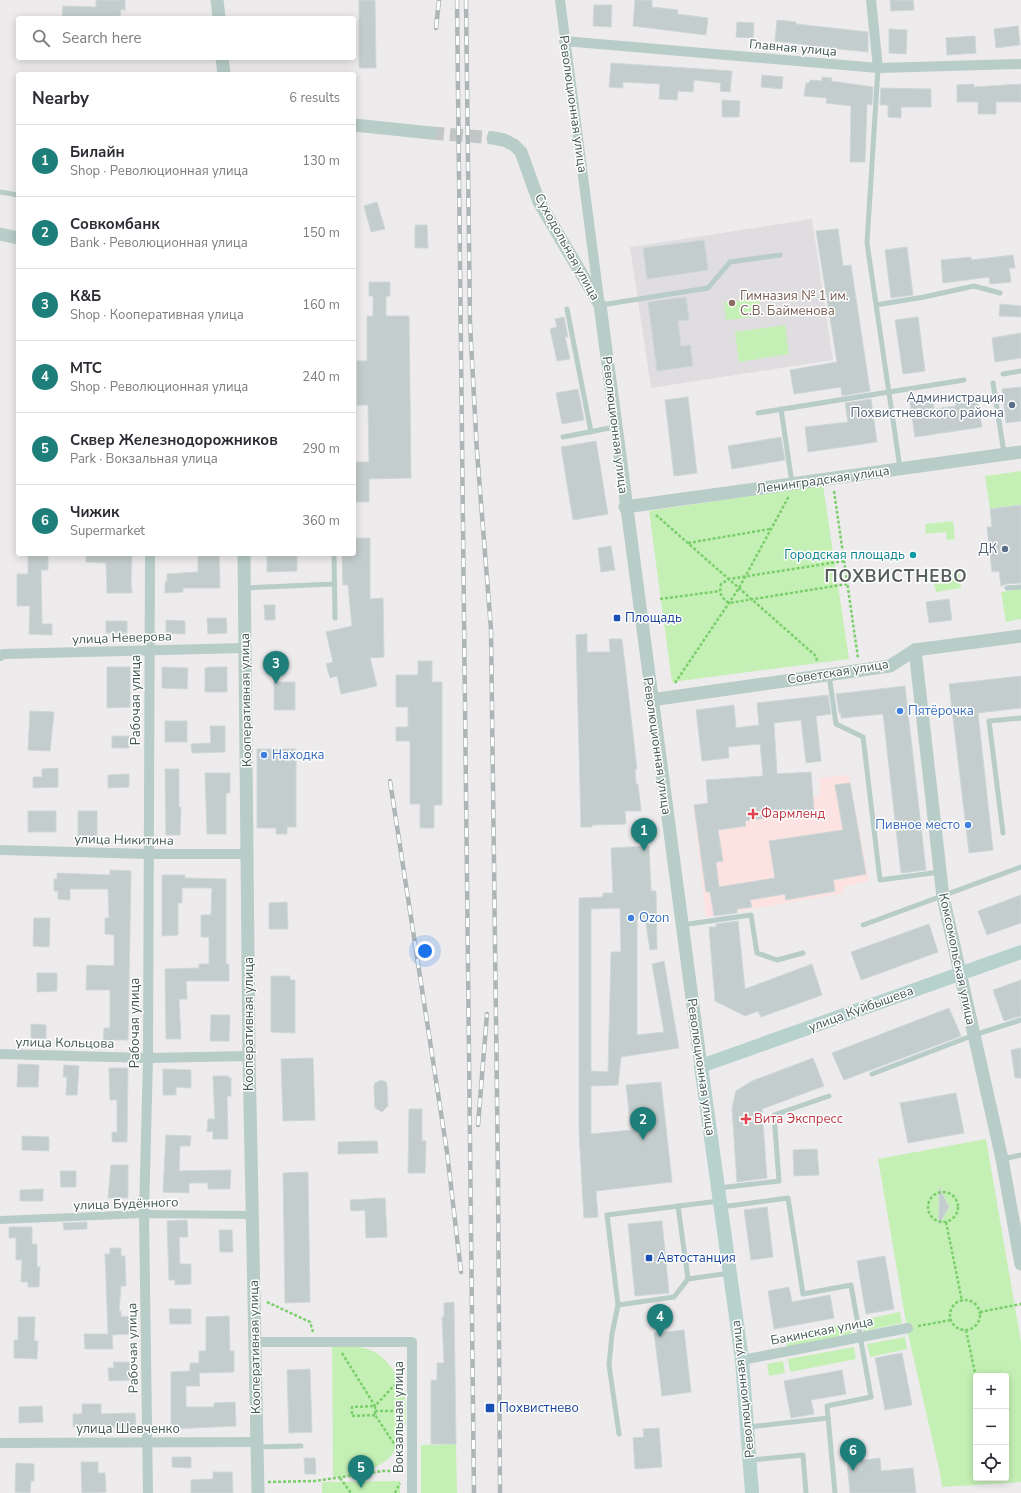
<!DOCTYPE html>
<meta charset="utf-8">
<style>
body{margin:0;font-family:"Nunito Sans",sans-serif;background:#f7f7f7;color:#2b2b33}
.controls{position:absolute;right:12px;bottom:12px;display:grid;overflow:hidden;border-radius:4px;box-shadow:0 2px 10px #0003}
.controls button{width:36px;height:36px;display:grid;place-items:center;padding:0;border:0;border-bottom:1px solid #e1e1e2;background:#fff;color:#2b2b33;font:20px sans-serif}
.you{position:absolute;left:425px;top:951px;width:14px;height:14px;margin:-10px;border:3px solid #fff;border-radius:50%;background:#1a73e8;box-shadow:0 0 0 6px #1a73e833}
.badge{display:grid;place-items:center;width:26px;height:26px;border-radius:50%;background:#1e7e7a;color:#fff;font-size:13px;font-weight:700}
.pin{position:absolute;translate:-50% -33px;filter:drop-shadow(0 1px 2px #0008)}
.pin::after{content:'';position:absolute;top:21px;width:14px;height:12px;background:inherit;clip-path:polygon(0 0,100% 0,50% 100%)}
.list{margin:0;padding:0;list-style:none}
h2{display:flex;justify-content:space-between;align-items:center;height:52px;margin:0;padding:0 16px;font-size:17px}
h2 small{font-size:13px;font-weight:400;color:#7c7c81}
.list li{display:grid;grid-template-columns:26px 1fr auto;gap:12px;align-items:center;box-sizing:border-box;height:72px;padding:0 16px;border-top:1px solid #e1e1e2}
.list b{display:block;font-size:15px;white-space:nowrap}
.list p{margin:0;font-size:13px;white-space:nowrap;color:#7c7c81}
.list em{font-size:13px;font-style:normal;color:#7c7c81}
.icon{flex:none;width:22px;height:22px;fill:none;stroke:currentColor;stroke-width:2;stroke-linecap:round;stroke-linejoin:round}
.map{position:relative;flex:none;width:1021px;height:1493px;overflow:hidden}
.search{position:absolute;background:#fff;box-shadow:0 2px 10px #0003;left:16px;top:16px;width:340px;height:44px;display:flex;align-items:center;gap:10px;box-sizing:border-box;padding:0 14px;border-radius:4px;color:#7c7c81;font-size:15px}
.panel{position:absolute;background:#fff;box-shadow:0 2px 10px #0003;left:16px;top:72px;width:340px;height:484px;border-radius:4px}
.map>svg:first-child{display:block}
</style>
<div class="map">
<svg width="1021" height="1493" viewBox="0 0 1021 1493">
<rect width="100%" height="100%" fill="#eeebed"/>
<polygon fill="#fce2e1" points="849,775 869,881 843,887 844,893 706,917 693,805 753,798 766,803 820,796 819,778"/>
<polygon fill="#dfdddf" points="812,219 833,360 651,388 630,247"/>
<g fill="#c5f0b5" fill-rule="evenodd">
<polygon points="759,298 761,316 726,320 724,302"/>
<polygon points="785,325 789,354 739,362 735,332"/>
<polygon points="1021,471 1021,505 990,509 985,476"/>
<polygon points="823,485 849,659 672,682 649,511"/>
<polygon points="953,521 955,539 947,540 946,532 926,534 925,524"/>
<polygon points="959,571 961,588 936,592 934,583 952,580 950,572"/>
<polygon points="1021,589 1021,619 1006,622 1001,592"/>
<path d="M986,1139l35,203v140l-79,5 -2,-14 -32,-139 -30,-175zM976,1376h30v102h-30z"/>
<polygon points="900,1312 902,1323 864,1331 861,1320"/>
<polygon points="849,1322 852,1334 787,1347 784,1336"/>
<polygon points="905,1337 907,1349 870,1357 867,1344"/>
<path d="M332,1345c17,0 40,1 52,14 24,23 30,66 10,93 -13,18 -40,25 -61,25z"/>
<polygon points="854,1347 856,1359 790,1372 788,1359"/>
<polygon points="783,1361 785,1373 769,1376 767,1364"/>
<polygon points="456,1444 457,1493 421,1493 421,1445"/>
<polygon points="400,1481 400,1493 322,1493 322,1482"/>
</g>
<g fill="#c4cdcd" stroke="#ced7d7" fill-rule="evenodd">
<polygon points="96,0 125,0 125,10 121,9 120,18 62,18 63,6 96,7"/>
<polygon points="359,0 375,0 376,68 359,68"/>
<polygon points="635,0 652,0 652,7 678,10 677,14 708,18 706,35 633,26"/>
<polygon points="890,0 913,0 914,10 891,11"/>
<polygon points="594,5 612,5 611,27 593,26"/>
<polygon points="777,20 796,22 796,24 868,32 868,52 819,47 818,51 808,50 808,45 775,41"/>
<polygon points="737,22 754,23 753,38 736,37"/>
<polygon points="1018,26 1020,45 996,48 994,29"/>
<polygon points="889,29 907,30 906,54 889,53"/>
<polygon points="975,36 976,53 947,55 946,38"/>
<polygon points="611,63 732,71 730,92 720,91 721,83 694,80 693,92 678,91 677,100 659,99 660,84 623,82 623,88 609,87"/>
<polygon points="762,75 783,77 782,89 761,87"/>
<polygon points="822,77 832,78 831,81 873,87 872,105 867,104 865,162 850,162 851,106 826,103 827,98 804,96 806,83 809,83 810,80 822,81"/>
<polygon points="974,84 974,87 1021,84 1021,102 996,102 996,114 978,114 978,102 957,102 957,85"/>
<polygon points="881,88 931,89 931,107 901,107 901,118 888,117 888,105 880,105"/>
<polygon points="722,100 740,101 739,117 722,117"/>
<polygon points="377,202 385,229 371,232 364,206"/>
<polygon points="415,225 427,225 428,248 415,248"/>
<polygon points="838,229 843,266 851,265 870,391 842,396 841,387 794,394 790,370 837,362 816,231"/>
<polygon points="704,240 708,270 647,279 643,248"/>
<polygon points="907,247 913,295 891,298 885,250"/>
<polygon points="1013,255 1015,268 1009,268 1011,282 990,284 989,277 943,283 941,260 971,257 971,260"/>
<polygon points="369,282 390,282 390,296 386,296 386,316 409,316 411,478 369,479 369,502 354,502 354,462 369,462 368,405 357,405 357,361 367,361 367,316 373,316 373,296 369,296"/>
<polygon points="686,297 689,320 678,321 681,346 690,345 693,366 657,371 648,302"/>
<polygon points="1000,304 1021,306 1021,317 999,316"/>
<polygon points="564,317 568,337 565,337 570,359 557,361 550,329 557,327 555,319"/>
<polygon points="918,317 925,371 903,374 895,320"/>
<polygon points="1021,333 1021,358 995,362 992,338"/>
<polygon points="1021,387 1021,421 1006,423 1002,389"/>
<polygon points="578,389 584,420 562,424 556,393"/>
<polygon points="688,397 697,473 674,476 665,400"/>
<polygon points="977,397 982,427 915,437 910,402 933,399 934,409 956,406 955,401"/>
<polygon points="871,399 877,442 808,452 805,427 848,422 845,403"/>
<polygon points="781,437 785,460 732,469 728,446"/>
<polygon points="596,441 608,514 573,520 561,447"/>
<polygon points="1021,505 1021,583 1007,584 1001,586 999,571 992,572 987,527 992,527 990,509"/>
<polygon points="354,538 370,538 370,599 383,598 384,657 370,658 377,686 341,694 337,676 330,678 326,664 333,662 326,632 352,626 348,585 343,585 342,554 354,554"/>
<polygon points="611,546 615,570 601,572 598,548"/>
<polygon points="28,554 48,554 48,570 41,570 42,624 52,624 52,635 29,634 30,606 17,606 17,574 28,574"/>
<polygon points="86,554 132,554 131,581 132,593 107,593 106,563 86,562"/>
<polygon points="198,554 219,554 220,588 183,588 183,592 165,593 165,582 167,582 167,574 198,572"/>
<polygon points="267,554 297,554 297,571 267,572"/>
<polygon points="949,599 952,620 929,623 926,602"/>
<polygon points="264,605 275,605 275,620 265,620"/>
<polygon points="207,618 226,618 227,633 208,634"/>
<polygon points="166,620 185,621 185,634 166,633"/>
<rect x="106" y="621" width="21" height="12"/>
<polygon points="587,634 587,652 610,652 609,639 622,639 637,769 635,769 636,784 638,784 641,811 625,811 626,824 592,825 592,827 581,827 576,635"/>
<polygon points="418,661 432,661 432,682 442,682 442,805 434,805 434,828 420,828 420,804 410,804 410,741 396,741 396,727 408,727 408,707 396,707 396,675 418,675"/>
<polygon points="107,667 130,667 130,707 107,708"/>
<polygon points="162,667 188,668 187,689 162,688"/>
<polygon points="210,667 227,667 227,692 205,692 205,668"/>
<polygon points="1021,676 1021,708 978,713 993,850 969,853 949,684"/>
<rect x="274" y="682" width="21" height="28"/>
<polygon points="905,686 926,870 901,873 883,714 841,718 841,713 839,713 836,694"/>
<polygon points="828,695 831,714 816,716 821,761 806,763 801,720 774,723 777,774 811,772 814,811 745,821 746,826 718,830 723,861 716,862 719,887 775,878 769,841 843,830 835,785 850,783 866,874 833,880 835,891 786,900 785,894 750,900 752,907 737,909 737,913 714,916 710,892 706,892 694,805 708,803 706,780 763,776 760,744 728,747 729,758 702,761 696,710 734,705 736,728 759,725 757,703"/>
<polygon points="30,711 54,712 50,751 28,750"/>
<rect x="165" y="721" width="22" height="21"/>
<polygon points="210,726 225,726 225,752 192,753 191,744 211,743"/>
<rect x="112" y="736" width="17" height="12"/>
<polygon points="257,749 296,749 296,827 287,827 287,834 276,834 276,828 257,828"/>
<polygon points="58,768 58,787 33,788 33,777 42,777 42,769"/>
<polygon points="165,769 179,769 179,807 181,807 180,835 166,835"/>
<polygon points="205,773 230,773 230,793 226,793 226,834 207,834"/>
<polygon points="129,774 129,787 108,788 108,775"/>
<rect x="28" y="811" width="28" height="21"/>
<rect x="78" y="811" width="19" height="27"/>
<path d="M649,846l2,45h5l1,58 -7,1 -5,-32 -8,1v116l27,-3 -12,-68 12,-3 15,87 -58,9 -3,28 -27,1v48l40,-4 -5,-45 35,-3 11,100 -76,9 2,26 -14,1 -5,-86v-234l24,-1v-4h10l-2,-45zM620,908l1,44h-10l-3,120 -17,-1v-162z"/>
<polygon points="110,870 131,871 128,1040 113,1040 113,1045 103,1044 104,1028 110,1028 110,990 86,990 87,965 114,966 114,935 105,934 105,918 109,918 108,889 70,889 70,900 58,899 58,891 54,891 54,879 57,879 57,873 110,875"/>
<polygon points="162,875 185,875 185,878 226,879 226,964 229,964 229,981 186,981 187,999 179,999 181,1039 166,1039 165,969 199,968 199,964 209,964 209,937 201,937 201,915 211,915 212,888 182,888 182,903 178,903 178,935 162,936"/>
<polygon points="1021,895 1021,923 987,935 978,911"/>
<polygon points="287,902 288,929 269,929 269,903"/>
<polygon points="34,918 50,918 49,947 33,946"/>
<polygon points="738,921 745,989 812,964 822,995 761,1017 758,1011 745,1016 715,1001 709,927 716,927 716,924"/>
<polygon points="929,924 938,952 861,980 851,952"/>
<polygon points="37,973 57,973 57,991 37,992"/>
<polygon points="271,976 290,976 290,980 295,980 295,1033 271,1032"/>
<polygon points="1021,980 1021,1016 1004,1021 993,990"/>
<polygon points="949,1008 961,1036 844,1080 832,1053"/>
<polygon points="211,1015 230,1015 229,1041 210,1041"/>
<polygon points="31,1024 46,1025 46,1039 31,1038"/>
<polygon points="1021,1048 1021,1078 1015,1078 1011,1050"/>
<polygon points="313,1058 315,1120 283,1121 281,1059"/>
<polygon points="813,1058 824,1086 762,1109 767,1178 737,1182 732,1108 736,1091 752,1081"/>
<polygon points="18,1064 39,1065 38,1087 17,1087"/>
<polygon points="64,1065 79,1066 77,1095 66,1095 67,1077 63,1077"/>
<polygon points="109,1068 128,1068 127,1142 112,1142 112,1132 117,1132 117,1100 110,1100"/>
<polygon points="163,1069 191,1070 191,1088 176,1087 176,1095 163,1095"/>
<polygon points="213,1076 229,1076 229,1078 231,1078 231,1096 227,1096 228,1139 213,1139 213,1131 207,1132 208,1119 215,1119"/>
<polygon points="381,1080 386,1082 387,1086 388,1106 382,1112 375,1108 374,1087 375,1083"/>
<polygon points="956,1093 964,1133 908,1143 900,1103"/>
<polygon points="409,1109 422,1109 422,1141 426,1141 425,1173 408,1173"/>
<polygon points="166,1135 191,1136 190,1146 180,1146 179,1171 231,1170 230,1189 208,1189 208,1183 189,1183 189,1193 163,1192"/>
<polygon points="22,1136 49,1137 49,1151 22,1150"/>
<polygon points="377,1141 378,1153 338,1154 338,1142"/>
<polygon points="817,1149 819,1175 794,1176 793,1150"/>
<polygon points="111,1165 128,1165 128,1198 108,1198"/>
<polygon points="60,1171 76,1171 76,1187 61,1187"/>
<polygon points="308,1172 310,1302 285,1303 283,1173"/>
<polygon points="939,1187 949,1207 939,1224"/>
<polygon points="43,1189 43,1201 20,1201 20,1190"/>
<polygon points="385,1198 387,1237 366,1238 365,1210 351,1211 350,1200"/>
<polygon points="767,1207 773,1257 751,1260 744,1210"/>
<polygon points="187,1220 188,1237 179,1237 180,1264 191,1264 191,1284 175,1285 175,1280 169,1280 167,1221"/>
<polygon points="662,1221 669,1293 635,1296 628,1224"/>
<polygon points="87,1222 87,1229 64,1230 63,1223"/>
<polygon points="9,1227 32,1227 32,1244 37,1244 37,1267 40,1267 39,1287 28,1287 28,1282 21,1282 22,1260 16,1260 16,1238 9,1238"/>
<polygon points="219,1230 232,1230 233,1252 220,1252"/>
<polygon points="110,1248 121,1248 121,1256 125,1256 126,1286 121,1286 119,1311 121,1311 121,1317 129,1316 129,1334 112,1335 113,1349 85,1349 84,1334 108,1334 105,1254 110,1254"/>
<polygon points="885,1256 894,1309 866,1314 857,1261"/>
<polygon points="789,1287 792,1302 830,1295 834,1318 774,1329 768,1291"/>
<polygon points="454,1302 456,1444 431,1444 431,1380 437,1380 437,1363 444,1363 442,1317 444,1317 444,1303"/>
<polygon points="169,1309 191,1309 191,1324 170,1324"/>
<polygon points="229,1316 230,1351 234,1351 234,1372 199,1373 200,1386 186,1386 186,1407 214,1407 214,1403 235,1402 236,1426 171,1429 171,1372 190,1371 190,1363 199,1363 199,1351 206,1351 206,1317"/>
<polygon points="18,1317 35,1317 34,1341 38,1341 37,1359 14,1358 14,1340 18,1340"/>
<polygon points="684,1330 691,1392 662,1396 654,1333"/>
<polygon points="902,1353 912,1405 885,1410 875,1358"/>
<polygon points="113,1362 130,1362 131,1380 109,1381 108,1368 114,1368"/>
<polygon points="310,1369 312,1432 289,1433 287,1370"/>
<polygon points="842,1370 846,1394 811,1400 814,1414 791,1418 784,1381"/>
<polygon points="82,1404 101,1404 101,1414 135,1413 136,1428 116,1429 116,1427 73,1427 73,1414 82,1414"/>
<polygon points="42,1406 43,1422 19,1423 19,1407"/>
<polygon points="659,1428 662,1467 635,1469 633,1438 644,1437 643,1429"/>
<polygon points="172,1457 191,1457 191,1468 172,1467"/>
<polygon points="304,1458 315,1458 316,1474 305,1474"/>
<polygon points="880,1458 881,1471 913,1468 916,1493 850,1493 847,1462"/>
<polygon points="81,1462 98,1462 98,1473 105,1473 106,1492 82,1493"/>
<polygon points="16,1463 34,1464 34,1481 31,1481 30,1493 15,1492"/>
<polygon points="213,1472 232,1472 233,1493 191,1493 191,1480 213,1479"/>
</g>
<g fill="none" stroke-linecap="round" stroke-linejoin="round">
<polyline stroke="#c3c6c7" stroke-width="13" stroke-dasharray="13 6" stroke-linecap="butt" points="431,133 493,138"/>
<g stroke="#7acf6b" stroke-width="2.5" stroke-dasharray="3 2" stroke-linecap="butt">
<polyline points="834,491 858,658"/>
<polyline points="656,515 816,656 817,661"/>
<polyline points="688,543 770,529"/>
<path d="M844,561l-115,18 -8,5c-2,9 0,14 8,19l118,-19"/>
<polyline points="660,599 720,591"/>
<polyline points="675,683 739,588 789,496"/>
<circle cx="943" cy="1207" r="15"/>
<polyline points="946,1222 962,1301"/>
<circle cx="965" cy="1315" r="15"/>
<polyline points="267,1302 310,1322 313,1332"/>
<polyline points="980,1312 1021,1304"/>
<polyline points="918,1326 951,1320"/>
<polyline points="966,1330 976,1378"/>
<polyline points="342,1353 375,1406 401,1378"/>
<polyline points="375,1411 401,1411"/>
<polyline points="375,1415 352,1416 352,1407 375,1406 375,1415 401,1454"/>
<polyline points="340,1478 351,1493"/>
<polyline points="268,1482 315,1481 383,1471 403,1471"/>
<polyline points="395,1493 400,1483"/>
</g>
<g stroke="#b8ccc8" stroke-width="5">
<polyline points="878,68 867,243 900,468"/>
<polyline points="0,192 18,195"/>
<polyline points="601,305 708,288 730,262 780,255"/>
<polyline points="876,305 924,297 974,286 1000,293"/>
<polyline points="567,309 591,432"/>
<polyline points="1003,374 1021,371"/>
<polyline points="993,383 1004,453"/>
<polyline points="781,409 792,483"/>
<polyline points="758,413 964,380"/>
<polyline points="563,437 615,427"/>
<polyline points="334,554 335,618"/>
<polyline points="245,588 334,584"/>
<polyline points="1007,588 1021,587"/>
<polyline points="829,675 836,724 863,737 880,880 940,872"/>
<polyline points="1003,833 989,721 1021,718"/>
<polyline points="682,925 751,915 757,953 777,960 803,953"/>
<polyline points="863,925 1021,867"/>
<polyline points="872,1074 974,1035 1021,1020"/>
<polyline points="1003,1159 1021,1155"/>
<polyline points="719,1188 779,1181 774,1115 829,1096"/>
<polyline points="719,1201 607,1215 618,1305 674,1297 688,1279 730,1273"/>
<polyline points="678,1206 688,1279"/>
<polyline points="721,1207 788,1198 803,1294 851,1285 871,1397 827,1406 835,1493"/>
<polyline points="618,1305 612,1334 609,1365 619,1434"/>
<polyline points="748,1427 828,1418"/>
<polyline points="258,1447 301,1446"/>
<polyline points="751,1460 803,1455 806,1493"/>
</g>
<polyline stroke="#b8ccc8" stroke-width="8" points="0,1220 144,1214 252,1215"/>
<g stroke="#b8ccc8" stroke-width="10">
<polyline points="560,0 599,299"/>
<polyline points="871,0 878,68"/>
<polyline points="564,41 878,68 1021,64"/>
<polyline points="0,656 3,654 245,648"/>
<polyline points="0,850 149,854 248,854"/>
<polyline points="0,1054 148,1058 249,1056"/>
<polyline points="255,1342 412,1342 412,1493"/>
<polyline points="742,1360 908,1328"/>
<polyline points="0,1443 257,1442"/>
<polyline points="148,1493 144,1214 148,1058 150,554"/>
</g>
<g stroke="#b8ccc8" stroke-width="13">
<polyline points="217,0 219,18"/>
<polyline points="222,58 224,74"/>
<polyline points="354,125 431,133"/>
<polyline points="493,138 504,140 514,145 521,152 539,202 600,305 701,1066"/>
<polyline points="0,234 18,238"/>
<polyline points="625,507 1021,452"/>
<polyline points="244,554 249,1056 258,1493"/>
<polyline points="915,650 943,897 1002,1159 1021,1264"/>
<polyline points="651,700 890,666 915,650 1021,636"/>
</g>
<polyline stroke="#b7d1cd" stroke-width="14" points="752,1493 742,1360 701,1066 1021,952"/>
<defs>
<g id="rail">
<polyline points="457,0 474,1493"/>
<polyline points="466,0 470,324 477,452 491,629 498,1176 500,1493"/>
<polyline points="436,28 439,0"/>
<polyline points="390,781 447,1152 461,1272"/>
<polyline points="478,1125 487,1014"/>
</g>
</defs>
<use href="#rail" stroke="#adb6b6" stroke-width="4.5"/>
<use href="#rail" stroke="#fff" stroke-width="3" stroke-dasharray="9" stroke-linecap="butt"/>
</g>
<circle fill="#8d6e63" stroke="#fff" stroke-width="1.5" cx="732" cy="303" r="4"/>
<g fill="#5c6f8a" stroke="#fff" stroke-width="1.5">
<circle cx="1012" cy="405" r="4"/>
<circle cx="1005" cy="549" r="4"/>
</g>
<circle fill="#0f9aa8" stroke="#fff" stroke-width="1.5" cx="913" cy="555" r="4"/>
<g fill="#1a4fb4" stroke="#fff" stroke-width="1.5">
<rect x="613" y="614" width="8" height="8" rx="2"/>
<rect x="645" y="1254" width="8" height="8" rx="2"/>
<rect x="485" y="1403" width="10" height="10" rx="2"/>
</g>
<g fill="#3f7fe0" stroke="#fff" stroke-width="1.5">
<circle cx="900" cy="711" r="4"/>
<circle cx="264" cy="755" r="4"/>
<circle cx="968" cy="825" r="4"/>
<circle cx="631" cy="918" r="4"/>
</g>
<g fill="#e0444e" stroke="#fff" stroke-width="1.5">
<path d="M751 808h4v4h4v4h-4v4h-4v-4h-4v-4h4z"/>
<path d="M744 1113h4v4h4v4h-4v4h-4v-4h-4v-4h4z"/>
</g>
<g text-anchor="middle" dominant-baseline="central" stroke-width="3" stroke-linejoin="round" paint-order="stroke">
<g font-size="13" fill="#435955" stroke="#fff">
<text transform="translate(793 48) rotate(5)">Главная улица</text>
<text transform="translate(573 104) rotate(82)">Революционная улица</text>
<text transform="translate(567 247) rotate(61)">Суходольная улица</text>
<text transform="translate(615 425) rotate(83)">Революционная улица</text>
<text transform="translate(823 480) rotate(-8)">Ленинградская улица</text>
<text transform="translate(122 638) rotate(-2)">улица Неверова</text>
<text transform="translate(838 672) rotate(-9)">Советская улица</text>
<text transform="translate(136 700) rotate(-90)">Рабочая улица</text>
<text transform="translate(246 700) rotate(-91)">Кооперативная улица</text>
<text transform="translate(657 746) rotate(82)">Революционная улица</text>
<text transform="translate(124 840) rotate(1)">улица Никитина</text>
<text transform="translate(957 959) rotate(78)">Комсомольская улица</text>
<text transform="translate(861 1009) rotate(-20)">улица Куйбышева</text>
<text transform="translate(135 1023) rotate(-90)">Рабочая улица</text>
<text transform="translate(249 1024) rotate(-90)">Кооперативная улица</text>
<text transform="translate(65 1043) rotate(1)">улица Кольцова</text>
<text transform="translate(701 1067) rotate(82)">Революционная улица</text>
<text transform="translate(126 1204) rotate(-2)">улица Будённого</text>
<text transform="translate(822 1331) rotate(-11)">Бакинская улица</text>
<text transform="translate(255 1347) rotate(-91)">Кооперативная улица</text>
<text transform="translate(133 1348) rotate(-91)">Рабочая улица</text>
<text transform="translate(743 1389) rotate(-96)">Революционная улица</text>
<text transform="translate(399 1417) rotate(-90)">Вокзальная улица</text>
<text x="128" y="1429">улица Шевченко</text>
</g>
<g font-size="13" fill="#785e54" stroke="#fff" text-anchor="start">
<text x="740" y="296">Гимназия № 1 им.<tspan x="740" dy="15">С.В. Байменова</tspan></text>
</g>
<g font-size="13" fill="#4e5e75" stroke="#fff" text-anchor="end">
<text x="1004" y="398">Администрация<tspan x="1004" dy="15">Похвистневского района</tspan></text>
<text x="997" y="549">ДК</text>
</g>
<g font-size="13" fill="#0d838f" stroke="#fff" text-anchor="end">
<text x="905" y="555">Городская площадь</text>
</g>
<g font-size="13" fill="#164399" stroke="#fff" text-anchor="start">
<text x="625" y="618">Площадь</text>
<text x="657" y="1258">Автостанция</text>
<text x="499" y="1408">Похвистнево</text>
</g>
<g font-size="13" fill="#366cbe" stroke="#fff" text-anchor="start">
<text x="908" y="711">Пятёрочка</text>
<text x="272" y="755">Находка</text>
<text x="960" y="825" text-anchor="end">Пивное место</text>
<text x="639" y="918">Ozon</text>
</g>
<g font-size="13" fill="#be3a42" stroke="#fff" text-anchor="start">
<text x="761" y="814">Фармленд</text>
<text x="754" y="1119">Вита Экспресс</text>
</g>
<g font-size="17" font-weight="bold" letter-spacing="1" fill="#57605f" stroke="#fff">
<text x="896" y="576">ПОХВИСТНЕВО</text>
</g>
</g>
</svg>
<div class="controls">
<button>+</button>
<button>−</button>
<button><svg class="icon" aria-label="locate" viewBox="0 0 24 24"><circle cx="12" cy="12" r="6"/><path d="M12 2v4M12 18v4M2 12h4M18 12h4"/></svg></button>
</div>
<div class="you"></div>
<div class="pin badge" style="left:644px;top:851px">1</div>
<div class="pin badge" style="left:643px;top:1140px">2</div>
<div class="pin badge" style="left:276px;top:684px">3</div>
<div class="pin badge" style="left:660px;top:1337px">4</div>
<div class="pin badge" style="left:361px;top:1488px">5</div>
<div class="pin badge" style="left:853px;top:1471px">6</div>
<div class="search"><svg class="icon" aria-label="search" viewBox="0 0 24 24"><circle cx="10" cy="10" r="6"/><path d="M15 15l6 6"/></svg>Search here</div>
<section class="panel">
<h2>Nearby<small>6 results</small></h2>
<ul class="list">
<li><span class="badge">1</span><div><b>Билайн</b><p>Shop · Революционная улица</p></div><em>130 m</em></li>
<li><span class="badge">2</span><div><b>Совкомбанк</b><p>Bank · Революционная улица</p></div><em>150 m</em></li>
<li><span class="badge">3</span><div><b>К&amp;Б</b><p>Shop · Кооперативная улица</p></div><em>160 m</em></li>
<li><span class="badge">4</span><div><b>МТС</b><p>Shop · Революционная улица</p></div><em>240 m</em></li>
<li><span class="badge">5</span><div><b>Сквер Железнодорожников</b><p>Park · Вокзальная улица</p></div><em>290 m</em></li>
<li><span class="badge">6</span><div><b>Чижик</b><p>Supermarket</p></div><em>360 m</em></li>
</ul>
</section>
</div>
